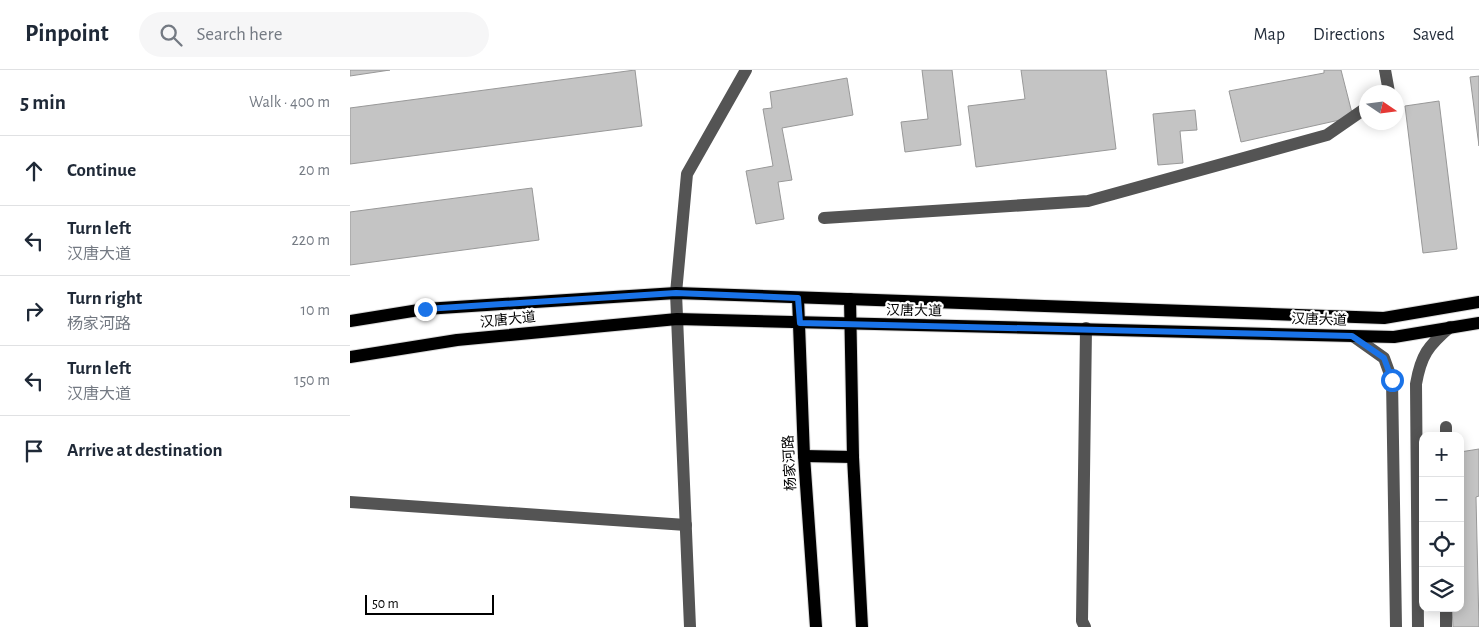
<!DOCTYPE html>
<meta charset="utf-8">
<style>
body{margin:0;font-family:"Alegreya Sans","Noto Sans SC",sans-serif;background:#f6f6f7;color:#1f2937}
.controls{position:absolute;right:15px;bottom:15px;display:grid;overflow:hidden;border-radius:10px;box-shadow:0 2px 12px #0003}
.controls button{width:45px;height:45px;display:grid;place-items:center;padding:0;border:0;border-bottom:1px solid #e0e1e3;background:#fff;color:#1f2937;font:25px sans-serif}
.compass{position:absolute;left:1009px;top:15px;width:45px;height:45px;border-radius:50%;background:#fff;box-shadow:0 2px 12px #0003;rotate:103deg}
.scale{position:absolute;left:15px;bottom:12px;width:129px;box-sizing:border-box;padding-left:5px;border:2px solid #000;border-top:0;font-size:14px;line-height:18px;white-space:nowrap;color:#000;-webkit-text-stroke:4px #fff;paint-order:stroke}
.stop{position:absolute;width:15px;height:15px;margin:-11px;border:4px solid #1a73e8;border-radius:50%;background:#fff}
.stop.end{background:#1a73e8;border-color:#fff;box-shadow:0 1px 5px #0008}
.list{margin:0;padding:0;list-style:none}
h2{display:flex;justify-content:space-between;align-items:center;height:65px;margin:0;padding:0 20px;font-size:21px}
h2 small{font-size:16px;font-weight:400;color:#747a83}
.list li{display:grid;grid-template-columns:32px 1fr auto;gap:15px;align-items:center;box-sizing:border-box;height:70px;padding:0 20px;border-top:1px solid #e0e1e3}
.list b{display:block;font-size:19px;white-space:nowrap}
.list p{margin:0;font-size:16px;white-space:nowrap;color:#747a83}
.list em{font-size:16px;font-style:normal;color:#747a83}
.icon{flex:none;width:28px;height:28px;fill:none;stroke:currentColor;stroke-width:2;stroke-linecap:round;stroke-linejoin:round}
.map{position:relative;flex:none;width:1129px;height:557px;overflow:hidden}
header{display:flex;align-items:center;gap:30px;box-sizing:border-box;height:70px;padding:0 25px;background:#fff;border-bottom:1px solid #e0e1e3}
header strong{font-size:24px}
nav{display:flex;gap:28px;margin-inline-start:auto;font-size:18px}
.search{width:350px;height:45px;background:#f6f6f7;display:flex;align-items:center;gap:12px;box-sizing:border-box;padding:0 18px;border-radius:28px;color:#747a83;font-size:19px}
main{display:flex}
aside{flex:1;background:#fff}
.map>svg:first-child{display:block}
</style>
<header>
<strong>Pinpoint</strong>
<div class="search"><svg class="icon" aria-label="search" viewBox="0 0 24 24"><circle cx="10" cy="10" r="6"/><path d="M15 15l6 6"/></svg>Search here</div>
<nav><a>Map</a><a>Directions</a><a>Saved</a></nav>
</header>
<main>
<aside>
<h2>5 min<small>Walk · 400 m</small></h2>
<ul class="list">
<li><svg class="icon" aria-label="ahead" viewBox="0 0 24 24"><path d="M12 20V5M6 11l6-6 6 6"/></svg><div><b>Continue</b></div><em>20 m</em></li>
<li><svg class="icon" aria-label="left" viewBox="0 0 24 24"><path d="M17 20v-9H6M10 6l-5 5 5 5"/></svg><div><b>Turn left</b><p>汉唐大道</p></div><em>220 m</em></li>
<li><svg class="icon" aria-label="right" viewBox="0 0 24 24"><path d="M7 20v-9h11M14 6l5 5-5 5"/></svg><div><b>Turn right</b><p>杨家河路</p></div><em>10 m</em></li>
<li><svg class="icon" aria-label="left" viewBox="0 0 24 24"><path d="M17 20v-9H6M10 6l-5 5 5 5"/></svg><div><b>Turn left</b><p>汉唐大道</p></div><em>150 m</em></li>
<li><svg class="icon" aria-label="arrive" viewBox="0 0 24 24"><path d="M6 21V4h12l-3 4 3 4H6"/></svg><div><b>Arrive at destination</b></div></li>
</ul>
</aside>
<div class="map">
<svg width="1129" height="557" viewBox="0 0 1129 557">
<rect width="100%" height="100%" fill="#fff"/>
<g fill="#c4c4c4" stroke="#989898">
<polygon points="0,0 40,0 0,6"/>
<polygon points="285,0 292,56 0,94 0,38"/>
<polygon points="572,0 602,0 611,75 555,82 551,52 578,49"/>
<polygon points="671,0 756,0 766,79 626,97 618,36 675,29"/>
<polygon points="974,0 991,0 1003,47 891,72 879,21 974,3"/>
<polygon points="1129,6 1129,76 1120,7"/>
<polygon points="497,8 503,45 432,58 442,110 428,112 434,149 406,154 396,101 423,96 413,39 422,38 420,22"/>
<polygon points="1089,31 1107,179 1073,183 1055,36"/>
<polygon points="845,40 847,60 830,61 833,93 808,95 803,44"/>
<polygon points="182,118 189,170 0,195 0,142"/>
<polygon points="1129,379 1129,426 1126,427 1129,557 1103,557 1102,538 1110,538 1110,382"/>
</g>
<g fill="none" stroke-linecap="round" stroke-linejoin="round">
<defs>
<g id="major">
<polyline points="448,228 454,386 466,557"/>
<polyline points="500,229 503,387 512,557"/>
<polyline points="0,251 75,239 326,223 1034,248 1129,232"/>
<polyline points="0,287 107,270 327,249 1044,267 1129,253"/>
<polyline points="454,386 503,387"/>
</g>
</defs>
<use href="#major" stroke="#dbdbdb" stroke-width="14"/>
<g stroke="#545454" stroke-width="12">
<polyline points="1035,0 1039,22"/>
<polyline points="474,148 738,131 977,65 1016,38"/>
<polyline points="1003,266 1034,288 1042,310 1046,557"/>
<polyline points="1096,366 1096,357"/>
<polyline points="0,432 336,455"/>
<polyline points="340,557 326,223 337,104 396,0"/>
<polyline points="735,557 732,551 736,258"/>
<path d="M1068,557l-2,-243c5,-29 12,-38 34,-57"/>
<polyline points="1096,557 1096,538"/>
</g>
<use href="#major" stroke="#000" stroke-width="12"/>
</g>
<g fill="none" stroke-linecap="round" stroke-linejoin="round">
<polyline stroke="#1a73e8" stroke-width="6" points="75,239 326,223 448,228 450,253 1002,266 1034,288 1042,310"/>
</g>
<g text-anchor="middle" dominant-baseline="central" stroke-width="4.5" stroke-linejoin="round" paint-order="stroke">
<g font-size="14" fill="#000" stroke="#fff">
<text transform="translate(564 241) rotate(1)">汉唐大道</text>
<text transform="translate(158 250) rotate(-6)">汉唐大道</text>
<text transform="translate(969 250) rotate(2)">汉唐大道</text>
<text transform="translate(440 393) rotate(-93)">杨家河路</text>
</g>
</g>
</svg>
<div class="controls">
<button>+</button>
<button>−</button>
<button><svg class="icon" aria-label="locate" viewBox="0 0 24 24"><circle cx="12" cy="12" r="6"/><path d="M12 2v4M12 18v4M2 12h4M18 12h4"/></svg></button>
<button><svg class="icon" aria-label="layers" viewBox="0 0 24 24"><path d="M12 4l9 5-9 5-9-5zM3 14l9 5 9-5"/></svg></button>
</div>
<svg class="compass" viewBox="-18 -18 36 36"><path d="M0-13l5 13h-10z" fill="#e53935"/><path d="M0 13l5-13h-10z" fill="#747a83"/></svg>
<div class="scale">50 m</div>
<div class="stop" style="left:1042px;top:310px"></div>
<div class="stop end" style="left:75px;top:239px"></div>
</div>
</main>
